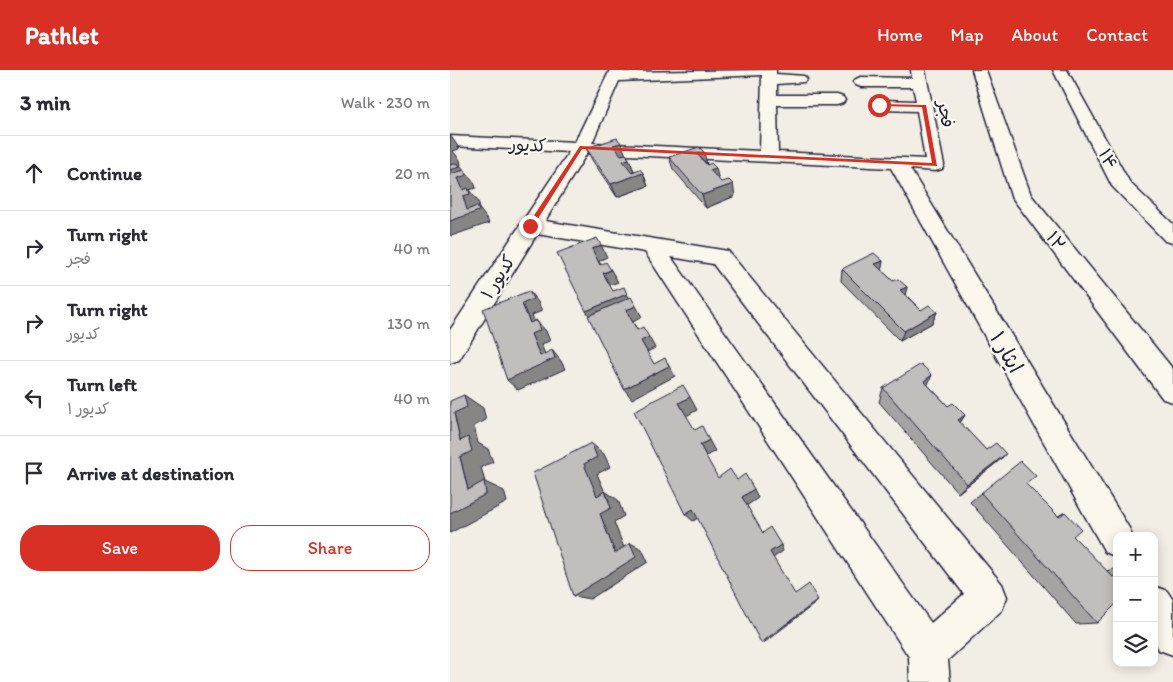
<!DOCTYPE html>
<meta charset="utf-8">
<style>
body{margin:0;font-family:Itim,"Playpen Sans Arabic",sans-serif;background:#f7f7f7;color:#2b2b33}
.controls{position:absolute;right:15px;bottom:15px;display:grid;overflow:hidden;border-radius:10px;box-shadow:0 2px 12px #0003}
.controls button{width:45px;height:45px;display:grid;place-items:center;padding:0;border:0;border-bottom:1px solid #e1e1e2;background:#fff;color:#2b2b33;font:25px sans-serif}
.stop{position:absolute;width:15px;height:15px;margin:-11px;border:4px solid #d93025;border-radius:50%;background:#fff}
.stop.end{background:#d93025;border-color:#fff;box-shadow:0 1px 5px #0008}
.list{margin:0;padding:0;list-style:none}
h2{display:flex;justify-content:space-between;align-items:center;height:65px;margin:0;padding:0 20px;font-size:21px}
h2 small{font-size:16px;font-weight:400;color:#7c7c81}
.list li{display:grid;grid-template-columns:32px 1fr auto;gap:15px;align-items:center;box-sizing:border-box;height:75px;padding:0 20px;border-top:1px solid #e1e1e2}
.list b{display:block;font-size:19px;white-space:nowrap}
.list p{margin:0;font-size:16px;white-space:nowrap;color:#7c7c81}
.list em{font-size:16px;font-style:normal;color:#7c7c81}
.actions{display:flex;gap:10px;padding:15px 20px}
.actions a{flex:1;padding:11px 0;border:1px solid #d93025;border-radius:20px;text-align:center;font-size:18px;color:#d93025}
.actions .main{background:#d93025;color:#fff}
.icon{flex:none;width:28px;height:28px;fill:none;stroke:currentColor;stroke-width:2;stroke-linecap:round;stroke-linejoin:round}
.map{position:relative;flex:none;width:723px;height:612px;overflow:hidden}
header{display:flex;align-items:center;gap:30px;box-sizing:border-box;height:70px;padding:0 25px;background:#d93025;color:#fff}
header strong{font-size:24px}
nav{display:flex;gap:28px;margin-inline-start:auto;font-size:18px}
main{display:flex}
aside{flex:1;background:#fff}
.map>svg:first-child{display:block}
</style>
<header>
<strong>Pathlet</strong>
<nav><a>Home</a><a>Map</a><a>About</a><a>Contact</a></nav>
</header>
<main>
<aside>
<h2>3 min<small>Walk · 230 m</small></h2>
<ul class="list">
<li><svg class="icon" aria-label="ahead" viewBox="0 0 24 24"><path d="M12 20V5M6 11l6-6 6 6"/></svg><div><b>Continue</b></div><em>20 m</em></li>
<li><svg class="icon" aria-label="right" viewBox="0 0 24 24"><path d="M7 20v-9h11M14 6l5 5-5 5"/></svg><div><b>Turn right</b><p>فجر</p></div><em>40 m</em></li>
<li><svg class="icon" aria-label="right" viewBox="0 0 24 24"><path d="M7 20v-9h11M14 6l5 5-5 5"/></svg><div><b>Turn right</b><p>کدیور</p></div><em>130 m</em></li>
<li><svg class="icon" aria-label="left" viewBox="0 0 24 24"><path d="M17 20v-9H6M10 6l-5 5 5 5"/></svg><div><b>Turn left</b><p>کدیور ۱</p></div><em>40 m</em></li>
<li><svg class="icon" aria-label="arrive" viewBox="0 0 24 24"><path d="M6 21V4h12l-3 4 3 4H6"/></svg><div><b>Arrive at destination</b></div></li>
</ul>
<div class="actions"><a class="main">Save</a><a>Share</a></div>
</aside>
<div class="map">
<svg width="723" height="612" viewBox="0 0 723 612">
<rect width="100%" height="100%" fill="#f2eee5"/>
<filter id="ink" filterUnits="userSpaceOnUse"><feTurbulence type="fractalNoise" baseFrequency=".02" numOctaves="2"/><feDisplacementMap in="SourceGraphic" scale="10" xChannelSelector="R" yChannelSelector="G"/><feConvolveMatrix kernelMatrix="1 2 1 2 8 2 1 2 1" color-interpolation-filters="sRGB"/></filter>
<g filter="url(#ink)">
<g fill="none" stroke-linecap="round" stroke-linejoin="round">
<defs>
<g id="street">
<path d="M160,0h14l-1,2 153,-2v4l28,2 3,3 -3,3 -27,2v11h60l6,2 2,3 -2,3 -6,2h-60l1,47 147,7 -8,-48 -38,-1 -6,-2 -2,-3 2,-3 6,-2 37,1 -3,-14h-52l-5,-2 -3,-3 3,-3 5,-2 51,1 -1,-8h14l19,95 -2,4 -7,2 -25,-2 219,359 3,8h-15v21l-12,-5 -214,-384 -304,-15 -42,68 183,30 274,333 5,13 -5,13 -54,50 2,22h-40l-1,-25 -264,-405 -108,-18 -78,126 -9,3v-33l119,-178 -119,-6v-10l125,6zM312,5l-2,76 -168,-8 27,-62zM221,187l42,7 251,330 -33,29z"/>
<polygon points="522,0 536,0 581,125 723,299 723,332 713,329 561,126"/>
<polygon points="603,0 617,0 680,113 723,154 723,173 715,171 662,116"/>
<polygon points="704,516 717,521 723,530 723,585 709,580 704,570"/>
</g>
</defs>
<use href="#street" stroke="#22223b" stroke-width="3"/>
<use href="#street" fill="#fbf7ec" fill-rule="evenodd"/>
</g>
<g fill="#a7a3a3" stroke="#22223b">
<polygon points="136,78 175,84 179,89 184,101 193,103 198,116 167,127 142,90"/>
<polygon points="219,87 257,94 268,109 285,126 256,138 223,99"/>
<polygon points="433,191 431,200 443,211 457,217 455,224 471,240 487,242 482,253 450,271 391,211 392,199"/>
<polygon points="478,315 498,336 515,345 510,353 536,380 556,384 545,394 508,423 429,332 433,318"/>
<polygon points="576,414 608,446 615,442 623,466 656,501 667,498 667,533 647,553 626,554 520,432 531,423"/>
</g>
<g fill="#888585" stroke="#22223b">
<polygon points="0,65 7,75 9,79 3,81 10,90 11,95 10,95 24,112 26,118 19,120 27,130 30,136 28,137 37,149 39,153 1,166 0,165"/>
<polygon points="171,73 176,85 168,87 163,75"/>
<polygon points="254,82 257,94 247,84"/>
<polygon points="179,89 184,101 178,103 173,91"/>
<polygon points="266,98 269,111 260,100"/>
<polygon points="193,103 198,116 167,127 161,114"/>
<polygon points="283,114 285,126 256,138 252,125"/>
<polygon points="151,175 157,187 149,191 155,203 161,200 168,212 160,215 153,203 142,179"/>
<polygon points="433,191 431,203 425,194"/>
<polygon points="457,217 454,229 450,220"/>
<polygon points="79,221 88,232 92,241 82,245 88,261 86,250 96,261 100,271 91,274 98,292 102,280 111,291 115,299 68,320 57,310 90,286 81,264 80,253 72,234"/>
<polygon points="177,224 184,235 144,252 136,241"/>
<polygon points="186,236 192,247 183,252 193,270 199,267 205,278 197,282 191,271 176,240"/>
<polygon points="487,242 482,253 450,271 454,261"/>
<polygon points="219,296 225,306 182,329 174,319"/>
<polygon points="482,305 476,319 474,311"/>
<polygon points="14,325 33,338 36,350 24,356 28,373 38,379 43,392 31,397 35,412 54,421 57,432 0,463 0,443 18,420 10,387 10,371 4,343"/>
<polygon points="240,327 247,340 236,346 229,333"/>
<polygon points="515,345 506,358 508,350"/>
<polygon points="259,370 265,381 256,386 250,375"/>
<polygon points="141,373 154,384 160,397 147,404 159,431 155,421 168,430 174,446 164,452 178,488 165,483 150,444 134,394"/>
<polygon points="556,384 545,394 508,423 517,414"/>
<polygon points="304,419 308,428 296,436 292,427"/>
<polygon points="243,439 250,447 243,451 235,444"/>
<polygon points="180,473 192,479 198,492 140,529 123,526"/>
<polygon points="331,475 333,481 323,488 320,482"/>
<polygon points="368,530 367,532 315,572 311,573"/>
</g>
<g fill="#c2bebe" stroke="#22223b">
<polygon points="167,68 171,73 163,75 171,85 176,84 179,89 173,91 182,102 190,99 193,103 161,114 136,78"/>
<polygon points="249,77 254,82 247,84 257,95 261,93 266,98 260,100 271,112 279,110 283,114 252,125 219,87"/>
<polygon points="8,93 10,97 0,100 0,95"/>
<polygon points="15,100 17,105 8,108 13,120 18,118 20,124 13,126 17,140 27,136 29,141 0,151 0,104"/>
<polygon points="147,168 151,175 142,179 150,195 156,192 161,200 153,203 163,221 174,217 177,224 136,241 107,183"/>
<polygon points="424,183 433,191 425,194 443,211 448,209 457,217 450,220 471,240 479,235 487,242 454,261 392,199"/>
<polygon points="79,221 83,229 72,234 80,253 86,250 90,260 81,264 90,286 102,280 105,288 57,310 33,239"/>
<polygon points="181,227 186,236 176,240 187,260 193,257 199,267 191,271 204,294 215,288 219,296 174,319 138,246"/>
<polygon points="471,294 482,305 474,311 498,336 503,333 515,345 508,350 536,380 546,373 556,384 517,414 433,318"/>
<polygon points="233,315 240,327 229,333 245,360 252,356 259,370 250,375 268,408 280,399 287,410 295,404 304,419 292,427 313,463 320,457 331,475 320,482 345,524 359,514 368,530 311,573 243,439 235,444 184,341"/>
<polygon points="14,325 17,337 4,343 10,371 18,367 22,381 10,387 18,420 34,411 36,424 0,443 0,331"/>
<polygon points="141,373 147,387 134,394 147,426 155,421 161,438 150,444 165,483 180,473 186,487 123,526 83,403"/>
<polygon points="571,391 586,406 576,414 609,447 615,442 631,459 623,466 663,507 667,503 667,533 647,553 531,423"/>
</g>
</g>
<polygon fill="#d93025" points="429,34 476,35 487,96 132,79 82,158 77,156 130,76 482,93 472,37 427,36"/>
<g text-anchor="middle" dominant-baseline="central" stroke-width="4.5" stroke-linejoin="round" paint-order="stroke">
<g font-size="18" fill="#22223b" stroke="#fbf7ec">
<text transform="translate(496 44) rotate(80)">فجر</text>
<text transform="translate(78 75) rotate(3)">کدیور</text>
<text transform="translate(658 89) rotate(62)">۱۴</text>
<text transform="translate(606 171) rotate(52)">۱۲</text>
<text transform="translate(48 207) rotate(-58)">کدیور ۱</text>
</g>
<g font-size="21" fill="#22223b" stroke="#fbf7ec">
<text transform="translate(557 282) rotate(60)">ایثار ۱</text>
</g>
</g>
</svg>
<div class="controls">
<button>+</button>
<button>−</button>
<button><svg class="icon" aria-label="layers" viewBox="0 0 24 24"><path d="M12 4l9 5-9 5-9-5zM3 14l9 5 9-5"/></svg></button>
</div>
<div class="stop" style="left:429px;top:35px"></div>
<div class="stop end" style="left:80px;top:156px"></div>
</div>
</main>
